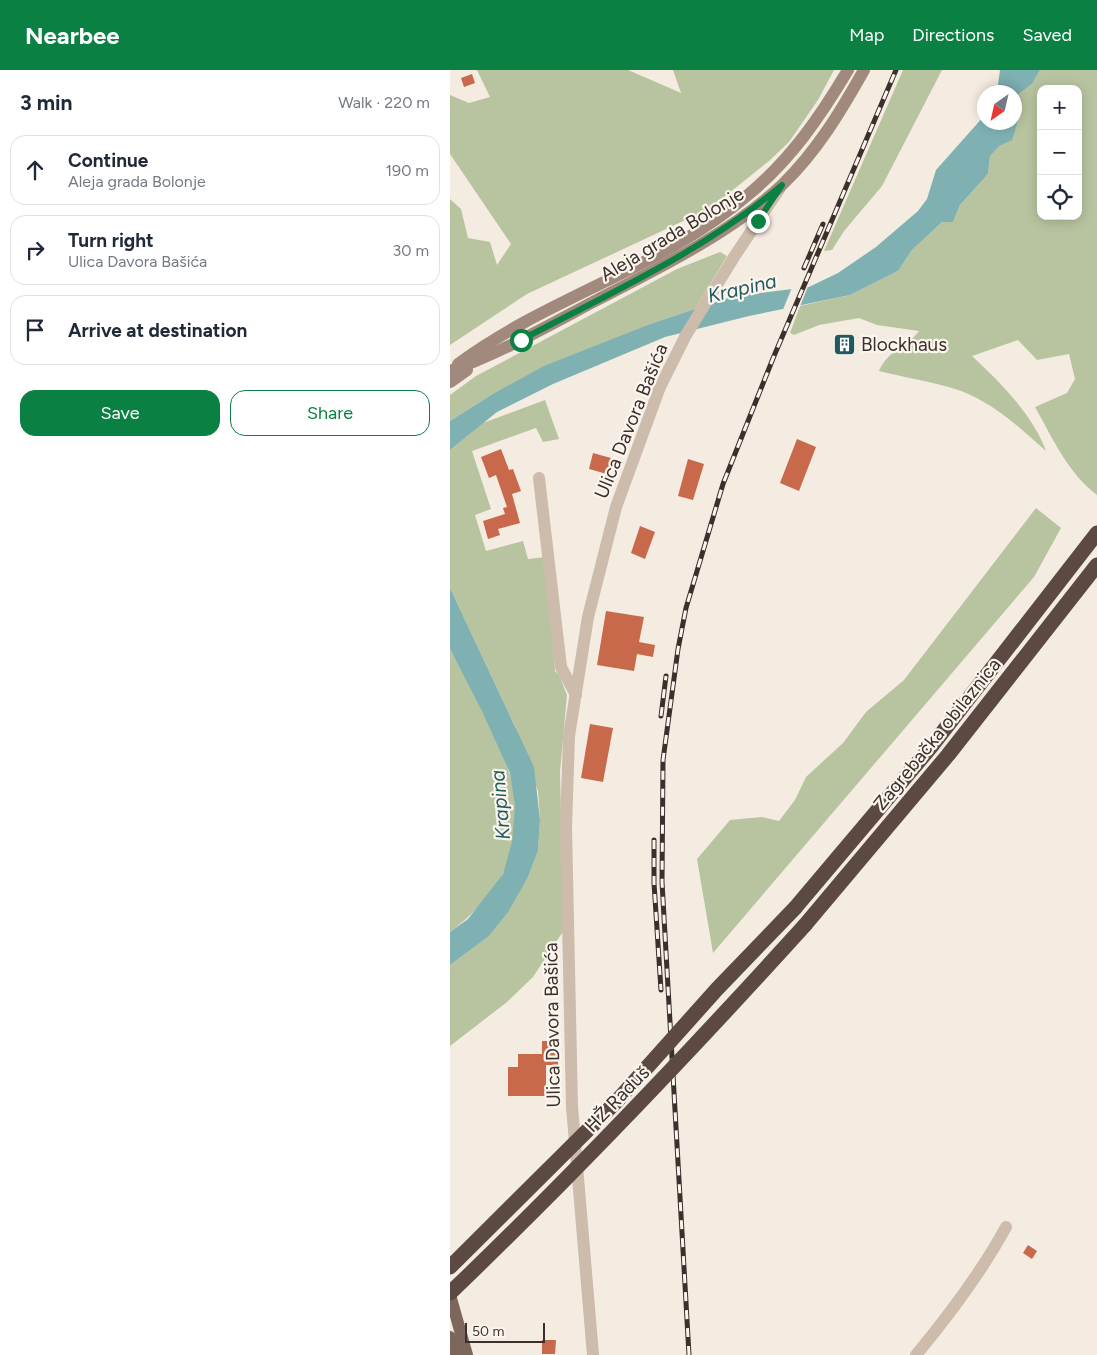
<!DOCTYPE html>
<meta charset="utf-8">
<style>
body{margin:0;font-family:Figtree,sans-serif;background:#f2f2f3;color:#1f2937}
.controls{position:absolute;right:15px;top:15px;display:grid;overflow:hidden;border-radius:10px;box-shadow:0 2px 12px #0003}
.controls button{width:45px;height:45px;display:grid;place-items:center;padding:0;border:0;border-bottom:1px solid #e0e1e3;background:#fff;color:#1f2937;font:25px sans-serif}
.compass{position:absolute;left:527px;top:15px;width:45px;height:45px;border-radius:50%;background:#fff;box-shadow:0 2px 12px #0003;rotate:214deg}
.scale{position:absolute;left:15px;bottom:12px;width:80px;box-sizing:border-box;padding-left:5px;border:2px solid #3b302b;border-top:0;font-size:14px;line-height:18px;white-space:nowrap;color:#3b302b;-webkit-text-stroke:4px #fbf5ee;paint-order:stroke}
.stop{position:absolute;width:15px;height:15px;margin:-11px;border:4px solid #0b8043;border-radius:50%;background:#fff}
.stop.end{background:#0b8043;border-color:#fff;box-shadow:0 1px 5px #0008}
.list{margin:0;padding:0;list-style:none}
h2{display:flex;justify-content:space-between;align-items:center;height:65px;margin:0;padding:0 20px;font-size:21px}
h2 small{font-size:16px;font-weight:400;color:#747a83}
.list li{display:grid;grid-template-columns:32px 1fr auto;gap:15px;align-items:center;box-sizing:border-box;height:70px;margin:0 10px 10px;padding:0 10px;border:1px solid #e0e1e3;border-radius:15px}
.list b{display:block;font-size:19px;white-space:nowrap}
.list p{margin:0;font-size:16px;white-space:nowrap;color:#747a83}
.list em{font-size:16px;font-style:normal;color:#747a83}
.actions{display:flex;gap:10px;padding:15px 20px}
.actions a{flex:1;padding:11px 0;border:1px solid #0b8043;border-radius:15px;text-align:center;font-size:18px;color:#0b8043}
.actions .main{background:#0b8043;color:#fff}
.icon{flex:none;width:28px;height:28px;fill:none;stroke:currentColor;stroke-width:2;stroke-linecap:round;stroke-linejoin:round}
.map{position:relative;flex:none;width:647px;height:1285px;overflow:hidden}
header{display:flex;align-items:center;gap:30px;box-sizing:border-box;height:70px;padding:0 25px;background:#0b8043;color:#fff}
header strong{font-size:24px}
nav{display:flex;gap:28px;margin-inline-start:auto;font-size:18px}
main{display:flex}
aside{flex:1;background:#fff}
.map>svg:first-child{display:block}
</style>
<header>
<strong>Nearbee</strong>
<nav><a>Map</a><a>Directions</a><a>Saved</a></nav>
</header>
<main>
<aside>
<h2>3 min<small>Walk · 220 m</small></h2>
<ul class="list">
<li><svg class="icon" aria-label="ahead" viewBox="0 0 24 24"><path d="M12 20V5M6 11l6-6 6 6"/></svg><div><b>Continue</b><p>Aleja grada Bolonje</p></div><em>190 m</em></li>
<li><svg class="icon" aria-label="right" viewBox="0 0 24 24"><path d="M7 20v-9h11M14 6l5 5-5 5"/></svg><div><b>Turn right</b><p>Ulica Davora Bašića</p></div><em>30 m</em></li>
<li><svg class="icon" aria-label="arrive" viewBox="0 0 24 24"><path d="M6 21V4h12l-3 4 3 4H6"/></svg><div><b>Arrive at destination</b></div></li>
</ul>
<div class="actions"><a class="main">Save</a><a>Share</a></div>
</aside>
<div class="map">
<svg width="647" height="1285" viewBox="0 0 647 1285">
<rect width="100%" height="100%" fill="#f4ebe1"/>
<g fill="#b8c4a0" fill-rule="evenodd">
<polygon points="27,0 178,0 231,23 223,0 384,0 368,30 339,72 319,91 259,139 77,224 0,275 0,129 11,139 18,168 40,172 47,195 61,174 0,84 0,25 19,33 40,27"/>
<polygon points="453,0 492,0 432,116 394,161 382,180 374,181"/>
<path d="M590,0h57v425c-29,-22 -44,-56 -62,-88l32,-14 8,-14 -6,-25 -32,6 -19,-20 -46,16c27,25 62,60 74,95 -26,-23 -51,-47 -85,-60 -26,-9 -55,-13 -82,-20 9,-21 27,-23 40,-40l-42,-6 -18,-7 -40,7 -25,10 -4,-2 10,-27 50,-11 48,-24 14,-21 30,-28h11l7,-17 28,-31 2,-18 28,-34 -3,-11 1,-15 16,-12zM591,19h37v127h-37z"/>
<polygon points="270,182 277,186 245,239 203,253 41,325 0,351 0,325 26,306 227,199"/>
<polygon points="95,330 109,369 93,372 86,358 22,381 41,439 25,445 36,481 73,471 78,489 96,487 105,601 109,605 117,625 110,702 114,860 83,907 57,932 0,976 0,895 38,867 78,807 88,781 90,750 88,721 65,656 0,518 0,380 33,353"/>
<polygon points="586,438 611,458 584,507 263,883 247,789 280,750 312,747 329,751 345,730 356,707 393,673 416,642 454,610"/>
<path d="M0,579c21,40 45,80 59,123 10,29 8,74 -6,101 -9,20 -36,47 -53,59z"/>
</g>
<g fill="#7fb0b2">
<polygon points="550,0 590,0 582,14 566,26 565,36 564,22 547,22"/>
<polygon points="565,41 568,51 562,70 549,76 540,86 538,104 510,135 503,152 492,152 462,180 448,201 400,225 299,246 215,267 103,314 47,342 0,380 0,351 41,325 94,296 203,253 284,226 359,217 388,203 426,177 468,141 477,129 486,100 534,46 534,52 564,52"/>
<polygon points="0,518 84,697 90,750 88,781 78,807 58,842 38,867 0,895 0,862 18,849 53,804 62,772 65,736 60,703 32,641 0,579"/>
</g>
<polygon fill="#f4ebe1" points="359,214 349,239 332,242 343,215"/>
<g fill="#c8694b">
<polygon points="22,4 25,13 14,17 11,8"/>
<polygon points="400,266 404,279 391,282 387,269"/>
<polygon points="347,369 366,377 349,421 330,413"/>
<polygon points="51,379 59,400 63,399 71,421 62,424 70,453 48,459 50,465 38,469 33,451 55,444 53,438 57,437 46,405 39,408 31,387"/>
<polygon points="143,383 161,388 157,404 139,399"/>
<polygon points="238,389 254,394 243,430 228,426"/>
<polygon points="190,456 205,462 195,489 181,483"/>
<polygon points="156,541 194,547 189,572 205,575 203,587 187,584 184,601 147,595"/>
<polygon points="140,654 163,658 153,712 131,708"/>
<polygon points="92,971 108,971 108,995 96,995 96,1026 58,1026 58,997 68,997 68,984 92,984"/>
<polygon points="578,1175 587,1181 582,1189 573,1183"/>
<polygon points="92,1270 106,1270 105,1284 92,1284"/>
</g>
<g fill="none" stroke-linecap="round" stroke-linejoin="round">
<g stroke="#cdbbac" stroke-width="12">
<polyline points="89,408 111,597 126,625"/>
<polyline points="143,1285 122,1037 116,758 119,666 138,547 166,437 210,317 236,265 284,187 330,118"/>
<path d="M466,1285c34,-41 65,-82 90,-128"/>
</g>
<g stroke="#a18a7d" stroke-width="12">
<path d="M8,294c90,-67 205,-96 291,-170 42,-35 71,-77 99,-124"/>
<path d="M0,301c50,-18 96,-44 143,-69 62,-32 140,-70 190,-118 34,-33 58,-73 81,-114"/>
<polyline points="0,312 17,300"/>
</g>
<g stroke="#7d675c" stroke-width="12">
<polyline points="0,1225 17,1285"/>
<polyline points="0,1267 5,1285"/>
</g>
<g stroke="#5c4a42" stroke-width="15">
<polyline points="345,838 481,677 647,463"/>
<polyline points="355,855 498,685 647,495"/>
</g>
<defs>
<g id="rail">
<polyline points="354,198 373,154"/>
<polyline points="211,646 216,606"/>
<polyline points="204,770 204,813 211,920"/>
<polyline points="239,1285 212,812 213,690 228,579 236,538 273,414 324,286 446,0"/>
</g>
</defs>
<use href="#rail" stroke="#3b302b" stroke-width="5"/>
<use href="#rail" stroke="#fbf5ee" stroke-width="3" stroke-dasharray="9" stroke-linecap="butt"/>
<g stroke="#5c4a42" stroke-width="15">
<polyline points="0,1197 166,1032 267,919 345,838"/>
<path d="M0,1223c123,-118 240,-241 355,-368"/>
</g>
</g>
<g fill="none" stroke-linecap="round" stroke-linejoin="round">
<path stroke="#0b8043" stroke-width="6" d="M71,270c89,-47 183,-89 261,-155l-24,36"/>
</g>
<defs>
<symbol id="building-square" viewBox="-11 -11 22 22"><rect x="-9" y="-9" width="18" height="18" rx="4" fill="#1f5a5e" stroke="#fbf5ee"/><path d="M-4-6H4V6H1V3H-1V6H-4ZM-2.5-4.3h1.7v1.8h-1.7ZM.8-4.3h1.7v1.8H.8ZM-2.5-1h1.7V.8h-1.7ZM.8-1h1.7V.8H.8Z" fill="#fff"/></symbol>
</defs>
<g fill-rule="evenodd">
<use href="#building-square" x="382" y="262" width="25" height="25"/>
</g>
<g text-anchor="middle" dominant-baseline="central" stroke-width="4.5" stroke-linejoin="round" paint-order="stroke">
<g font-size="19" fill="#3b302b" stroke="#fbf5ee">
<text transform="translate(222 164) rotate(-31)">Aleja grada Bolonje</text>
<text transform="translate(181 351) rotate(-68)">Ulica Davora Bašića</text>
<text transform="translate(487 664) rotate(-51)">Zagrebačka obilaznica</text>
<text transform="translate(102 955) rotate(-91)">Ulica Davora Bašića</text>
<text transform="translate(167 1029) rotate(-46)">HŽ Raduš</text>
</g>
<g font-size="19" fill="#3b302b" stroke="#fbf5ee" text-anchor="start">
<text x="411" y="274">Blockhaus</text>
</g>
<g font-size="20" font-style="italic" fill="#1f5a5e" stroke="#fbf5ee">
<text transform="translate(292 218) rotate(-13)">Krapina</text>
<text transform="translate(50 735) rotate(-95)">Krapina</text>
</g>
</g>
</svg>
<div class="controls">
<button>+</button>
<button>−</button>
<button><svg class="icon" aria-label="locate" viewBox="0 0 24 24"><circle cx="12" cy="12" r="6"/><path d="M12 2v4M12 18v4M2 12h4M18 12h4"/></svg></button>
</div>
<svg class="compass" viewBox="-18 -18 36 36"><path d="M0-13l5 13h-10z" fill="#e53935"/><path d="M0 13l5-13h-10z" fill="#747a83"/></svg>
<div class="scale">50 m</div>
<div class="stop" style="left:71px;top:270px"></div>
<div class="stop end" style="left:308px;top:151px"></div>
</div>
</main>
